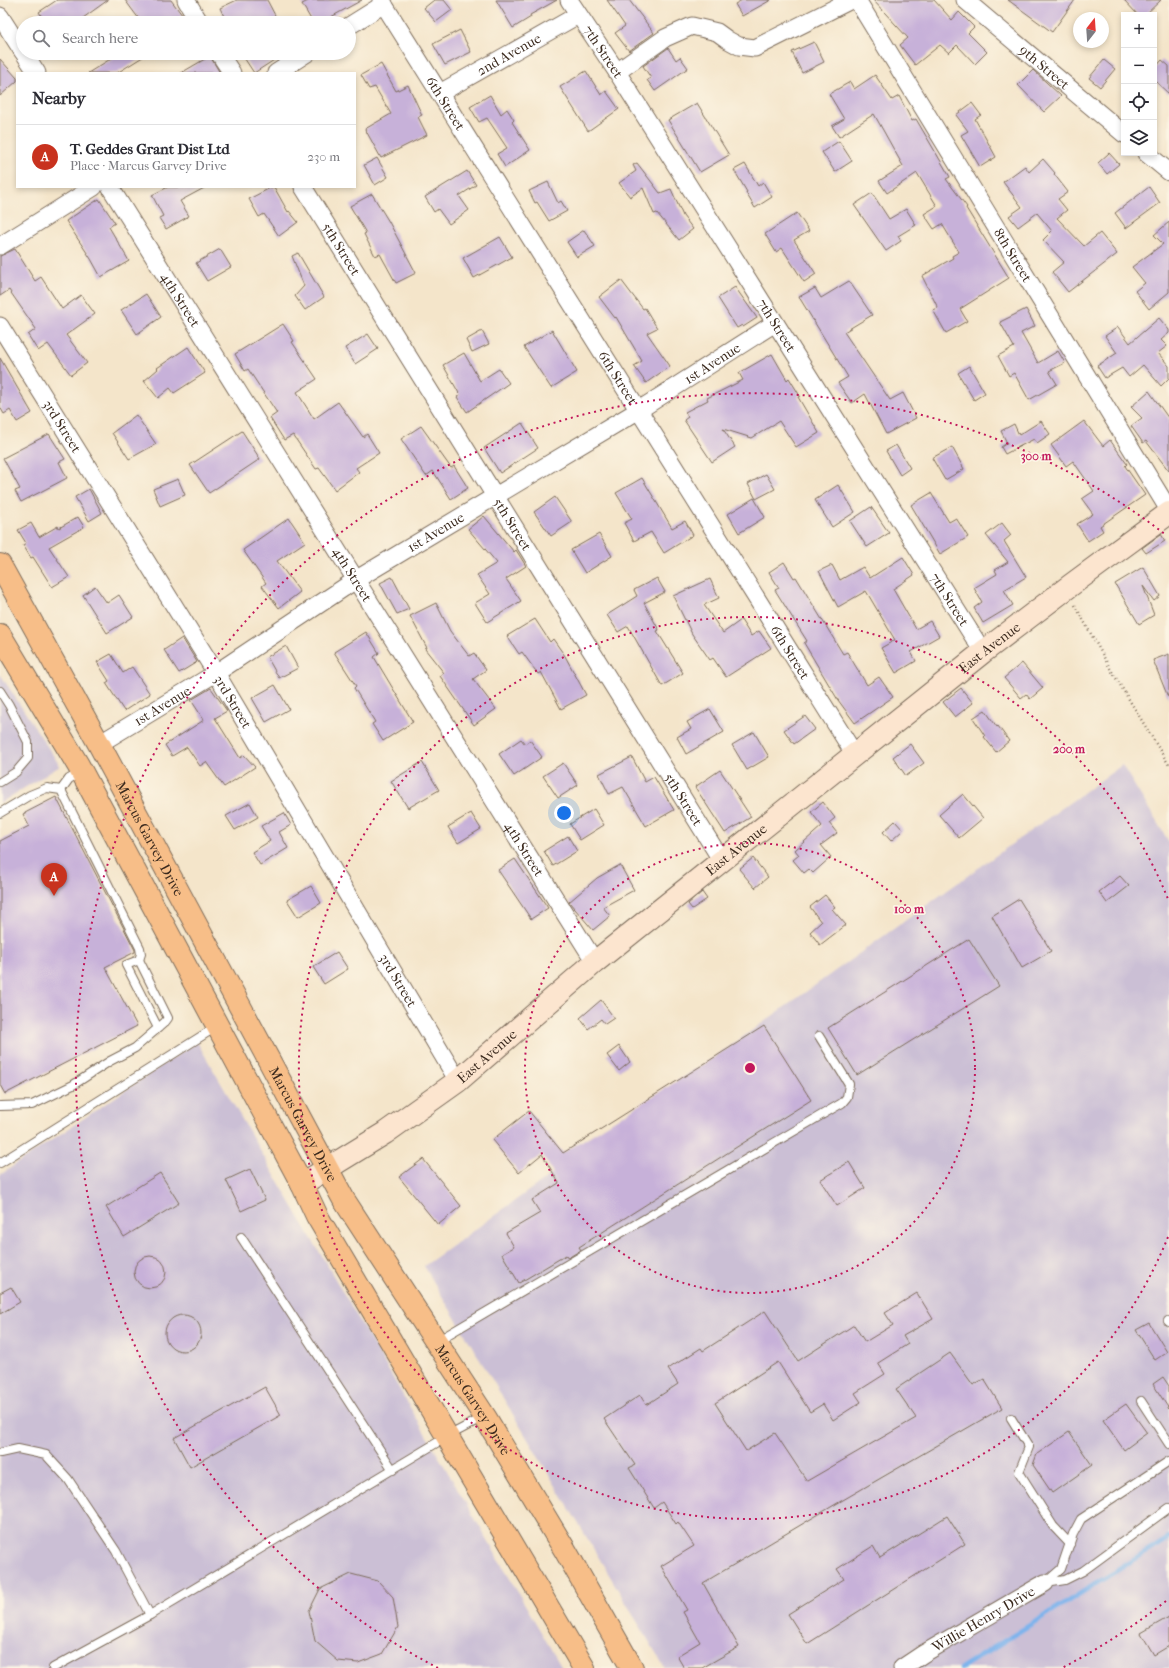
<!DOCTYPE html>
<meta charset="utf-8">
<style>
body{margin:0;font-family:"IM FELL French Canon",serif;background:#f2f2f3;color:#2b2b33}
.controls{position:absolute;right:12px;top:12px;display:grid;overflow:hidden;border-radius:0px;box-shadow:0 2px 6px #0003}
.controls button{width:36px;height:36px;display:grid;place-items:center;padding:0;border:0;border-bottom:1px solid #e1e1e2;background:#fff;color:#2b2b33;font:20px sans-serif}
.compass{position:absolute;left:1073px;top:12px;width:36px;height:36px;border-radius:50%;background:#fff;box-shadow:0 2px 6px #0003;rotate:17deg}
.you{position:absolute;left:564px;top:813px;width:14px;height:14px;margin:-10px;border:3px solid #fff;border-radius:50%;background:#1a73e8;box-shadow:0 0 0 6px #1a73e833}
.badge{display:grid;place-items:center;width:26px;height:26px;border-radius:50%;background:#c8321e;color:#fff;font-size:13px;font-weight:700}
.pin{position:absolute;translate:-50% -33px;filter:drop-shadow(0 1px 2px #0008)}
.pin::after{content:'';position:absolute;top:21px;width:14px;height:12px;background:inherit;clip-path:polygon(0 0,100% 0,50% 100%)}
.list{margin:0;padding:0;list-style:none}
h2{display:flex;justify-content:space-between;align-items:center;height:52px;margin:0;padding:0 16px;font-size:17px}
h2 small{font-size:13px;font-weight:400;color:#7c7c81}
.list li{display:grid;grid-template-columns:26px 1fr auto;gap:12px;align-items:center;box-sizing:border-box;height:64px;padding:0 16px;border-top:1px solid #e1e1e2}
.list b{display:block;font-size:15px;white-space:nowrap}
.list p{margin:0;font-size:13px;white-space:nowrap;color:#7c7c81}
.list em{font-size:13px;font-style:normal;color:#7c7c81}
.icon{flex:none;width:22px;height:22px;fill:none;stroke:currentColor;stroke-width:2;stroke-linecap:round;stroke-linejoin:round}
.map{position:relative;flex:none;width:1169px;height:1668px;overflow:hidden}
.search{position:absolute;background:#fff;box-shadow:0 2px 6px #0003;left:16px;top:16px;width:340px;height:44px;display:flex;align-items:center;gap:10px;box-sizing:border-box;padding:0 14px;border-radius:22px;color:#7c7c81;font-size:15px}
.panel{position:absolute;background:#fff;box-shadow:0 2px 6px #0003;left:16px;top:72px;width:340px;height:116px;border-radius:0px}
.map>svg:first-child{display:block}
</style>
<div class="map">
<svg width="1169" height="1668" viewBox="0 0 1169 1668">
<rect width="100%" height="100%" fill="#fcf5e5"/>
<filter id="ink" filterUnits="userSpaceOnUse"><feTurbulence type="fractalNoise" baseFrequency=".025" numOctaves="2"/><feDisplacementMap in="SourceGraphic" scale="8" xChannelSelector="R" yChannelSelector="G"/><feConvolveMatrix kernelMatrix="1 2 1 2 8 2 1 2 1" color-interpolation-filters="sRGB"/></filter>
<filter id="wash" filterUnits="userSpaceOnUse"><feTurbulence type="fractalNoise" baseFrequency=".012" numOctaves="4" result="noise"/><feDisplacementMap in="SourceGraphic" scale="16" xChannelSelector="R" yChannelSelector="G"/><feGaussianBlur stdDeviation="0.9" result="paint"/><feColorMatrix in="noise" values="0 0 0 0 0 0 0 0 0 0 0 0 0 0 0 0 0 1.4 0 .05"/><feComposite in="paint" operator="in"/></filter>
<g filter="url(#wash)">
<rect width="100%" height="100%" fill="#f4e5ca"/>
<g fill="#cbbfd5">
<polygon points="0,674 60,766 0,803"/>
<polygon points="1122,765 1169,842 1169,1668 665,1668 424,1266"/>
<polygon points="197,1042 562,1668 0,1668 0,1175"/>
</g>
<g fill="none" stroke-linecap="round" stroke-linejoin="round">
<polyline stroke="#7eb4ec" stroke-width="4.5" points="961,1668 1169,1538"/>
</g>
<g id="blocks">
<g fill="#c7b1d9">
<polygon points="57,0 108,0 83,18 86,23 46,23 39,12"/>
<polygon points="125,0 171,0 188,23 142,23"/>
<polygon points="237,0 267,0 279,23 227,23 220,8"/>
<polygon points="310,0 362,0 320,23 313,23 302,4"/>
<polygon points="434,0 444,0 452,10 436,22 424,8"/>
<polygon points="496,0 557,0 530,15 531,17 513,28"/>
<polygon points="607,0 629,0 654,33 629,51 615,33 625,26"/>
<polygon points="742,0 771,0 742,16 735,4"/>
<polygon points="873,0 934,0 952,20 959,12 974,27 968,33 987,52 975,64 957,45 949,53 940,45 915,65 900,45 908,38"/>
<polygon points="1008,0 1075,0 1052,32"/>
<polygon points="1124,0 1161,0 1145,15 1138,15"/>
<polygon points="460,30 471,52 445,65 433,44"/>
<polygon points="814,42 824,62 802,73 792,52"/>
<polygon points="668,48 676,60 680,57 688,68 655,91 647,80 651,78 643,66"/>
<polygon points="120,53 149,53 117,73 88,73"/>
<polygon points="241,53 285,53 254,73"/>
<polygon points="210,56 220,73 181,73"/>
<polygon points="0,59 17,78 17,81 0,96"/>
<polygon points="1104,60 1115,69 1100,87 1089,78"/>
<polygon points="1162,60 1169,66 1169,94 1154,80 1154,69"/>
<polygon points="381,64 396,91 408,85 422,115 418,117 427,135 381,158 365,129 391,114 375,87 369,89 361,75"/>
<polygon points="1033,70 1061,96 1044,112 1018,85"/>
<polygon points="586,71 601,95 606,91 619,109 588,131 560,87"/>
<polygon points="875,75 892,100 899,96 912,121 916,119 950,177 946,179 967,207 966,208 1009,278 960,309 967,321 946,333 933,310 938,308 922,276 953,258 952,256 959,252 942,224 934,229 924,214 937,206 917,173 887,193 879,181 903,166 874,114 839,137 832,126 844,119 829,94 850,82 854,89"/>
<polygon points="490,95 501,114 507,109 514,120 512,122 530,150 505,167 497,154 507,148 487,118 479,122 470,107"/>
<polygon points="697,103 729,155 700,172 668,120"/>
<polygon points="972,103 981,115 975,119 996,157 980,167 961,135 968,131 956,115"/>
<polygon points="839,141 852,161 835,172 822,152"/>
<polygon points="1109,153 1119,164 1107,174 1098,163"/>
<polygon points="377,158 388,177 375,185 364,165"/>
<polygon points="1043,159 1055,173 1054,174 1068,192 1058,199 1067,210 1057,218 1084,246 1100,233 1117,254 1068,292 1052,272 1064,262 1043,240 1052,231 1037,213 1018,227 1009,216 1022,207 1003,182 1025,166 1029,172"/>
<polygon points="637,163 660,193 671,189 683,216 693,229 679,240 657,213 654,214 643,188 630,197 619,183 636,171 633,165"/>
<polygon points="745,164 758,186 763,182 772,197 755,208 746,193 747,192 734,170"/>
<polygon points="467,171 476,185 459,196 469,210 449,224 438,209 434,212 425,197"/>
<polygon points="548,182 558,203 561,201 567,211 549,221 537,202 535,203 529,191"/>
<polygon points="168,187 206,187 180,201 189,216 166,229 159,218 163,216 152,195"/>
<polygon points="272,187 274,187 288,212 289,211 298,222 279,236 264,214 259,217 249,199"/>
<polygon points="1149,187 1160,203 1126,228 1115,213"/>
<polygon points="872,193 889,219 906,209 916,225 898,236 901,241 886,251 854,205"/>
<polygon points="372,194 389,222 416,273 396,283 380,254 375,256 364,234 366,233 350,206"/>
<polygon points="99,199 115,223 109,227 129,261 101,277 91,259 66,221"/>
<polygon points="797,213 809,231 794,240 816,274 804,282 782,248 776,252 765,234"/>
<polygon points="1169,222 1169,292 1149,309 1135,291 1145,283 1132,267 1163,244 1154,235"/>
<polygon points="584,230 595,246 577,257 567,242"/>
<polygon points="500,237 512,257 474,278 463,258"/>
<polygon points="15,249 35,281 41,277 62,309 81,295 95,314 66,335 87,363 71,375 48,344 38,351 28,335 36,329 9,290 0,296 0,256"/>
<polygon points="220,249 231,267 207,281 196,263"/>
<polygon points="298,253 324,297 305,310 295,296 304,286 292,256"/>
<polygon points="621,280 643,309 645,308 657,328 647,333 670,366 646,383 634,366 642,361 616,317 615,318 599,297"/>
<polygon points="849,281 872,315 844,332 890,400 903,393 916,418 886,434 865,394 852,403 838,383 848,377 799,297 815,288 821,298"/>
<polygon points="735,287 757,318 743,327 742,325 737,328 718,298"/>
<polygon points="146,294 161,317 137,334 121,310"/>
<polygon points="1026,309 1035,326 1021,333 1038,363 1058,351 1065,363 1049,371 1057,384 1029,400 1014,373 1009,376 998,356 1014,347 1000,322"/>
<polygon points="1159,318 1169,330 1169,333 1161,340 1167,346 1158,353 1169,366 1169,378 1161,386 1143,365 1129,377 1122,368 1105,378 1097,366 1117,353 1105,336 1118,327 1130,343"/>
<polygon points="283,324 294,341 292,342 317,379 297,392 314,419 338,402 363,437 367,434 379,453 356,468 359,472 335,490 319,468 316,469 293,435 284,440 270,418 277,413 248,369 245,371 235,354"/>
<polygon points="552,330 577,372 551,388 524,347"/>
<polygon points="482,331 489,344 472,352 466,340"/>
<polygon points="368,334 378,349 355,364 345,348"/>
<polygon points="188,347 205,373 174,393 170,388 158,398 144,381 158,369 157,368"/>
<polygon points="464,353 480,381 499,369 509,383 467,412 457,397 460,395 443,365"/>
<polygon points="772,354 787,380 789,378 800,396 798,397 819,433 796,447 779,421 752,438 723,429 735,447 712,462 684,420 688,417 685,412 708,400 707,398 743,380 739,373"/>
<polygon points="0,358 32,413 17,422 10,410 4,414 0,407"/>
<polygon points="969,366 985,393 974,400 958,373"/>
<polygon points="1149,391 1169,419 1169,471 1146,441 1143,443 1131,426 1142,418 1131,407"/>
<polygon points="136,415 156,444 129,459 112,433"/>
<polygon points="1041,421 1050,434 1037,443 1034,439 1005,454 1001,447 1007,443 1001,431 1014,424 1019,435"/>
<polygon points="1084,421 1103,446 1110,440 1127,464 1125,466 1145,495 1100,526 1103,531 1088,541 1077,524 1093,514 1082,499 1094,491 1073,461 1066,466 1051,445"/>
<polygon points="522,423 538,448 500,473 484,448"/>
<polygon points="421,426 451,468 454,466 468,488 451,499 433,471 426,476 401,439"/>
<polygon points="242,431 260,459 209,493 190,465"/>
<polygon points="49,434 65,459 59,462 67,478 21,502 15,491 20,489 3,458"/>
<polygon points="896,445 910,468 900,475 886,451"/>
<polygon points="952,447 964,469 945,480 932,458"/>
<polygon points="766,474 775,489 756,499 748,484"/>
<polygon points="642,478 672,528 685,521 693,535 664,553 651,532 634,541 624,523 632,519 616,493"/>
<polygon points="178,479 185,495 160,506 153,489"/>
<polygon points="838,485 855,512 832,527 815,500"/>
<polygon points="89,489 102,513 89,521 75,497"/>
<polygon points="931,493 949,522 956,518 968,537 940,554 911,505"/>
<polygon points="555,497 572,522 551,536 534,512"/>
<polygon points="754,498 765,517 739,533 728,514"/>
<polygon points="871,507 889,533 867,547 850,521"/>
<polygon points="484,516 514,552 516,550 526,566 506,579 521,601 487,622 475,603 490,594 477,575 497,563 468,529"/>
<polygon points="78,517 84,527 49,547 69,577 52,587 33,557 31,558 23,545 26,543 18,530 31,523 39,537 58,526 59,528"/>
<polygon points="289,518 305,542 277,561 300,592 279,608 262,586 266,583 243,550"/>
<polygon points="1002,523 1011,535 1004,541 1026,577 1004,590 1013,605 983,623 974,608 982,602 974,588 997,574 995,570 1008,562 986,535"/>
<polygon points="599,534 612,556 585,573 571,550"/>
<polygon points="1161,534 1165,541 1146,553 1142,548"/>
<polygon points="903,557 914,575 893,589 916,629 930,621 939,636 911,652 916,661 896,673 881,648 895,640 866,591 838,607 819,571 832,565 840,580 863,567 870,578"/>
<polygon points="784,562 794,578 796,577 843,654 847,652 867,685 879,677 893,697 855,723 838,700 804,643 807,641 775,590 779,588 769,572"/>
<polygon points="1143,567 1160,596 1154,601 1143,586 1154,615 1139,624 1115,584"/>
<polygon points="392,577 409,609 397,614 380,583"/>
<polygon points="657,578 665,592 644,603 659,630 657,631 683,673 662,686 628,626 618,632 607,615 637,596 634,590"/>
<polygon points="710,579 719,598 704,605 723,633 741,620 751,636 759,631 771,648 726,677 713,658 710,660 692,634 673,596"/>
<polygon points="95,586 107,603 119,595 133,617 107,633 83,595"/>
<polygon points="436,603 450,631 469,656 474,653 486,670 473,679 496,709 474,725 440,676 444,673 425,649 427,648 410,616"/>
<polygon points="535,619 550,642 553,639 565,656 586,695 561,709 541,672 538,674 522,652 519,654 507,636"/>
<polygon points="366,632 379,653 374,657 413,722 383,741 372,724 375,722 354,688 356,686 334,652"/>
<polygon points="182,638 197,662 179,673 164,650"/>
<polygon points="286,646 298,668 279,678 267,657"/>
<polygon points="111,654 123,673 132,667 150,694 124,711 106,683 109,681 97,662"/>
<polygon points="1169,654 1169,697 1168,697 1153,660"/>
<polygon points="1022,663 1043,688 1030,699 1026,694 1021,698 1004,678"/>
<polygon points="275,685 289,709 266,722 252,698"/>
<polygon points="211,688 227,711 215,718 240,758 244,755 255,767 224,787 206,762 200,766 187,747 172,756 165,745 204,720 191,700"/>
<polygon points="961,688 973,703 955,717 943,702"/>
<polygon points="710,709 724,732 686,754 677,737 691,729 687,722"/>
<polygon points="985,710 997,727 998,726 1009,741 996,752 984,737 985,736 973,718"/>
<polygon points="805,716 815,729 794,744 784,730"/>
<polygon points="754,732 769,757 747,770 732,745"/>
<polygon points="521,739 525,744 530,740 542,757 514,776 499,754"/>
<polygon points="910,744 924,763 906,776 893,757"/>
<polygon points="632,757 645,782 654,777 674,810 646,826 623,787 609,794 599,774"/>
<polygon points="422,762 439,790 408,808 391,781"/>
<polygon points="563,763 578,785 558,798 543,776"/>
<polygon points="720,770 751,817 725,833 695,787"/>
<polygon points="963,794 983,818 959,838 939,815"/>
<polygon points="56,797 135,950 135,952 105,967 137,1026 5,1094 0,1085 0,841 29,826 23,814"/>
<polygon points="823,802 835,818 829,823 837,833 821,845 831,857 813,873 809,869 804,873 793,860 799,855 795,850 822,826 811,812"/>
<polygon points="250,803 258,817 235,830 226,816"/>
<polygon points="594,809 604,825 580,840 570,824"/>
<polygon points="284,813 291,825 279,832 288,848 260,865 252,852 270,841 261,826"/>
<polygon points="471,813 481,829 458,843 448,827"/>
<polygon points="895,821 903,830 891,841 883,832"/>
<polygon points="568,836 577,851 553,866 544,851"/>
<polygon points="753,858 768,877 755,888 739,869"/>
<polygon points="515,859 548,908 531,919 498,870"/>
<polygon points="620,865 634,890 603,907 610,916 593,930 569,902 597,878"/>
<polygon points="1120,876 1129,886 1107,903 1099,892"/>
<polygon points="311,886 321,903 298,917 287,900"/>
<polygon points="702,892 707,899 692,909 688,904"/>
<polygon points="825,895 835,907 832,909 846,925 820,945 810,932 821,922 810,907"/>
<polygon points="1019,899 1051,951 1022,968 992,916"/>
<polygon points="969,939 999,986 857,1075 828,1028"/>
<polygon points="337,952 348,969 324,984 313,967"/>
<polygon points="601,1000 614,1018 605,1024 601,1019 588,1029 580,1018"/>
<polygon points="764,1026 811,1100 579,1247 581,1250 568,1258 566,1255 519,1283 502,1254 514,1247 506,1233 540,1213 532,1200 559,1183 542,1154 519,1173 492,1140 529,1111 563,1153"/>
<polygon points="619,1046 630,1062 619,1071 607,1055"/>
<polygon points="423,1159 461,1206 438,1225 399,1177"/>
<polygon points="849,1162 865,1188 837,1206 820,1180"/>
<polygon points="250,1169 265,1200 241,1211 226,1180"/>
<polygon points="160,1173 179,1203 124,1237 106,1207"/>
<circle cx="150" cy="1272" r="16"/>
<polygon points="11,1287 20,1302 0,1314 0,1293"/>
<polygon points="917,1293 933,1319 903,1336 908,1344 878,1363 885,1374 855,1393 861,1402 833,1420 823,1404 810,1412 778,1362 715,1403 746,1451 775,1433 807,1481 916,1418 896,1389 950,1353 973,1385 984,1379 1002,1408 836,1504 703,1583 739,1647 702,1668 684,1668 677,1656 700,1642 683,1612 687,1610 661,1566 694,1546 678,1522 676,1524 662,1502 654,1508 629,1468 635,1465 604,1419 640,1395 646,1405 678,1384 668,1369 701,1348 703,1351 765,1311 798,1361 854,1325 865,1342 893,1325 885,1313"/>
<circle cx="183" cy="1333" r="18"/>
<polygon points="1149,1323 1167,1352 1155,1360 1136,1330"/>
<polygon points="1163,1377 1169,1386 1169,1409 1153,1384"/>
<polygon points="265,1387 281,1415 190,1467 174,1438"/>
<polygon points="1126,1404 1147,1433 1124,1450 1103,1420"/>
<polygon points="1069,1432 1092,1465 1052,1493 1033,1465 1037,1454"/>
<polygon points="947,1516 965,1544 807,1644 788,1614 844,1579 837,1569 873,1546 880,1558"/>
<polygon points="351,1574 378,1581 393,1597 398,1627 382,1654 358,1663 338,1661 315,1641 309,1611 320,1589"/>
<polygon points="1169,1617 1169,1646 1154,1655 1141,1633"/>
</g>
</g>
</g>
<g filter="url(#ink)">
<use href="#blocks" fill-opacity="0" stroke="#7c6b5a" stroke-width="1"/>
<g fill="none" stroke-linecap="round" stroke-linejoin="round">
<defs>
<g id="lane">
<polyline points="0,691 9,705 28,742 28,758 16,772 0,782"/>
<polyline points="61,790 69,779 81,772"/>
<polyline points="0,813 30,795 47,788 61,790 140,948 141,954 139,960 126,965 158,1028"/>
<polyline points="0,1106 32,1105 73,1085 110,1061 135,1048 165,1022 168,1018 139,960"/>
<polyline points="0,1163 216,1027"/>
<polyline points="241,1237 393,1470"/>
<polyline points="1168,1321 1169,1322"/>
<polyline points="437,1341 842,1103 847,1097 849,1084 819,1036"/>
<polyline points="1141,1401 1169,1444"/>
<polyline points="1011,1418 1029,1447 1019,1472 1053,1526 1070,1544"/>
<polyline points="0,1453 18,1449 46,1455 68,1479 116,1551 150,1615"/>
<polyline points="1045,1583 1061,1569 1073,1534 1081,1519 1169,1461"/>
<polyline points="1046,1583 1065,1580 1083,1571 1169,1508"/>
<polyline points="53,1668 150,1615 448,1436 484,1417"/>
</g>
<g id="street">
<polyline points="186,0 200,23"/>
<path id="s1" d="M381,0l474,755"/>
<path id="s2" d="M569,0l48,72 366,580"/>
<path id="s3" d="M857,0l312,510"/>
<path id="s4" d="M965,0l159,134"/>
<polyline points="0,16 23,52"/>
<polyline points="349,26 384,4"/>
<polyline points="24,53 37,73"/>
<polyline points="219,53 232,73"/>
<polyline points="617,72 665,38 692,26 717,32 728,40 739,46 755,48 851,0"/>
<polyline points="276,73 307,53"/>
<path id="s5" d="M440,93l138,-78"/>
<polyline points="1146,153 1169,172"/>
<path id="s6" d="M110,187l485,775"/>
<path id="s7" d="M303,187l419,674"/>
<polyline points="0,246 94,187"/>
<path id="s8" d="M0,326l216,347 242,408"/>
<path id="s9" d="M99,744l117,-71 141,-94 282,-169 136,-87"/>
<path id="s10" d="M902,1668l21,-14 122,-71"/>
</g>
<g id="secondary">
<path id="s11" d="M302,1184l83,-51 73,-52 137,-119 388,-310 88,-67 98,-72"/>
</g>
<g id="highway">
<path id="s12" d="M0,565l99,179 245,456 141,217 80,133 67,118"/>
<polyline points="0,635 78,765 302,1184 317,1216 584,1668"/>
</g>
</defs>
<use href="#lane" stroke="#7c6b5a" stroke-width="10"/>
<use href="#street" stroke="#7c6b5a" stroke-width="19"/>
<use href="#secondary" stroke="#7c6b5a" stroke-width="24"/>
<use href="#highway" stroke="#7c6b5a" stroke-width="24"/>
<polyline stroke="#7c6b5a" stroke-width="2.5" stroke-dasharray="1 3" stroke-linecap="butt" points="1075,605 1111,670 1169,765"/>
<use href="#lane" stroke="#fff" stroke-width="8"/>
<use href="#street" stroke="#fff" stroke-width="17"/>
<use href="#secondary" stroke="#fce5cf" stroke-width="22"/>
<use href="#highway" stroke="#f7be88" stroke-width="22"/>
</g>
</g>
<g fill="none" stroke="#c2185b" stroke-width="2" stroke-dasharray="2 4">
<circle cx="750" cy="1068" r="225"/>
<path d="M1168 1237A451 451 0 1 1 1168 899"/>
<path d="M1166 1601A676 676 0 0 1 1062 1668M438 1668A676 676 0 1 1 1166 535"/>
</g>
<g text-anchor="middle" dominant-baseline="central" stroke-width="3.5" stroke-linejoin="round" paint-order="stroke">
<g font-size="14" fill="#3b2a1e" stroke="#fcf5e5">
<text stroke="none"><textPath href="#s2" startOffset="62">7th Street</textPath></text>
<text stroke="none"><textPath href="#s5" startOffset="79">2nd Avenue</textPath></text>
<text stroke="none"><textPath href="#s4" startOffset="104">9th Street</textPath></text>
<text stroke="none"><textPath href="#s1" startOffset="122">6th Street</textPath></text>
<text stroke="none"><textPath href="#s7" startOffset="73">5th Street</textPath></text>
<text stroke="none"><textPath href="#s3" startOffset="299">8th Street</textPath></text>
<text stroke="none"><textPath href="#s6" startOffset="133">4th Street</textPath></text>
<text stroke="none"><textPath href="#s2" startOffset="386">7th Street</textPath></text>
<text stroke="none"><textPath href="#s9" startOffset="722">1st Avenue</textPath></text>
<text stroke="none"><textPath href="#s1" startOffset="446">6th Street</textPath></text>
<text stroke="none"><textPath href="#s8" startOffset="118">3rd Street</textPath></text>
<text stroke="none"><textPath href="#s7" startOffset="397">5th Street</textPath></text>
<text stroke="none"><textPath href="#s9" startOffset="398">1st Avenue</textPath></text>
<text stroke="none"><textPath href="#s6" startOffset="457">4th Street</textPath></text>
<text stroke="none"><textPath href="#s2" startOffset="710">7th Street</textPath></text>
<text stroke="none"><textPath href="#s11" startOffset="873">East Avenue</textPath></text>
<text stroke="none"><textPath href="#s1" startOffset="770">6th Street</textPath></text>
<text stroke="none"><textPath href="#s8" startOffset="442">3rd Street</textPath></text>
<text stroke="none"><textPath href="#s9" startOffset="74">1st Avenue</textPath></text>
<text stroke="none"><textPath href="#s7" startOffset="721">5th Street</textPath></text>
<text stroke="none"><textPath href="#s12" startOffset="312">Marcus Garvey Drive</textPath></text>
<text stroke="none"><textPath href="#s6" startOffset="781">4th Street</textPath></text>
<text stroke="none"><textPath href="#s11" startOffset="549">East Avenue</textPath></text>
<text stroke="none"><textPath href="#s8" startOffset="766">3rd Street</textPath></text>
<text stroke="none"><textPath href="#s11" startOffset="225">East Avenue</textPath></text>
<text stroke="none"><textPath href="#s12" startOffset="636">Marcus Garvey Drive</textPath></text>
<text stroke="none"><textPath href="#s12" startOffset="960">Marcus Garvey Drive</textPath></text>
<text stroke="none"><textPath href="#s10" startOffset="95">Willie Henry Drive</textPath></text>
</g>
</g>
<circle cx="750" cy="1068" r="6" fill="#c2185b" stroke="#fcf5e5" stroke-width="2"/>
<g font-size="12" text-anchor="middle" font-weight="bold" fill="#c2185b" stroke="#fcf5e5" stroke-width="3.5" stroke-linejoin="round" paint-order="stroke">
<text x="1036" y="460">300 m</text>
<text x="1069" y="753">200 m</text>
<text x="909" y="913">100 m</text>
</g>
</svg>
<div class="controls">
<button>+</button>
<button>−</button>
<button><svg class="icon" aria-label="locate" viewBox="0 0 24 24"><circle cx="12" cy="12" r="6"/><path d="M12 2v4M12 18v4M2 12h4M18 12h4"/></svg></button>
<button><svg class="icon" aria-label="layers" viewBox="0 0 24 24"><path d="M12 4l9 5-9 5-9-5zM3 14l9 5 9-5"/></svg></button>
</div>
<svg class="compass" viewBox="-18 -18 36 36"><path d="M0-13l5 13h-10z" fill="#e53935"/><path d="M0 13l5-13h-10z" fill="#7c7c81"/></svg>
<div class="you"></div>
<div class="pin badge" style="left:54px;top:896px">A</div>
<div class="search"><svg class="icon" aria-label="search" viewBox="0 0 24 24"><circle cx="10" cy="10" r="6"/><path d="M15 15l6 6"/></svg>Search here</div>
<section class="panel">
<h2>Nearby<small></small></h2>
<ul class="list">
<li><span class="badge">A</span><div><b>T. Geddes Grant Dist Ltd</b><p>Place · Marcus Garvey Drive</p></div><em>230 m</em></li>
</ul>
</section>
</div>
